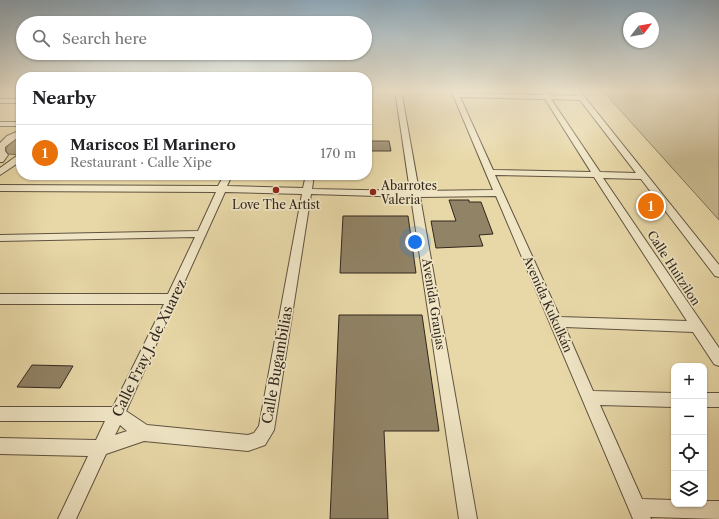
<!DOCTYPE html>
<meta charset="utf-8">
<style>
body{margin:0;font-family:"Libre Caslon Text",serif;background:#f6f6f6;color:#202124}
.controls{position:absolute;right:12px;bottom:12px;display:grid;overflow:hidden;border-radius:8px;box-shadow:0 1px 3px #0004}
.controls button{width:36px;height:36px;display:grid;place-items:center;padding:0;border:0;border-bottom:1px solid #e0e0e0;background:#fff;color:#202124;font:20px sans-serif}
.compass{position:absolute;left:623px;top:12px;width:36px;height:36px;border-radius:50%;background:#fff;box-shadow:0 1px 3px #0004;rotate:59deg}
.you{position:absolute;left:415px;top:242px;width:14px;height:14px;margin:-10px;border:3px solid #fff;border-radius:50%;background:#1a73e8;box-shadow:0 0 0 6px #1a73e833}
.badge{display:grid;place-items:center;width:26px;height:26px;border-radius:50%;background:#111827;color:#fff;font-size:13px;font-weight:700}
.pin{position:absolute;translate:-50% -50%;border:2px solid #fff;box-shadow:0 1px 4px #0006}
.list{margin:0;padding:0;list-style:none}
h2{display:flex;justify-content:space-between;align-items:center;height:52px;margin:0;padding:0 16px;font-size:17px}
h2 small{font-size:13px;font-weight:400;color:#757577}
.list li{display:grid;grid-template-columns:26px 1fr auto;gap:12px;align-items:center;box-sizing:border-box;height:56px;padding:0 16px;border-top:1px solid #e0e0e0}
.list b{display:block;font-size:15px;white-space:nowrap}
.list p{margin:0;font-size:13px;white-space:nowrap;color:#757577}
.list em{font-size:13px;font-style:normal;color:#757577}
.icon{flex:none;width:22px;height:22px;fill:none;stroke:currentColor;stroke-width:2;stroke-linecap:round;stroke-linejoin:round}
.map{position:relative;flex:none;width:719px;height:519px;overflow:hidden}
.search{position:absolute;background:#fff;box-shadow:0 1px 3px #0004;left:16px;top:16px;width:356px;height:44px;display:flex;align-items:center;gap:10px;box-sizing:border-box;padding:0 14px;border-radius:22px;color:#757577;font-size:15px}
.panel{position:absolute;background:#fff;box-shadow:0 1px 3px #0004;left:16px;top:72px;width:356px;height:108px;border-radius:16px}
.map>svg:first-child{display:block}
</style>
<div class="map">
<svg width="719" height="519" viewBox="0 0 719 519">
<rect width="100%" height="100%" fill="#e8d8a8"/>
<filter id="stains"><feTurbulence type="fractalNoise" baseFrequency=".005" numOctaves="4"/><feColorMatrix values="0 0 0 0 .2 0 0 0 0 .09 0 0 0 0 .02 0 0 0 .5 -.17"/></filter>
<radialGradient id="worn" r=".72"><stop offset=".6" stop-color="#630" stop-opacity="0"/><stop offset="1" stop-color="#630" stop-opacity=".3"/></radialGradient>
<polygon fill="#c9ba91" stroke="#7e7058" points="602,90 719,90 719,220"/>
<polygon fill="#aa9c79" stroke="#7a6d55" points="21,134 21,155 8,154 6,150 9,142"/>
<g fill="#918366" stroke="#32271e">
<polygon points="367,141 389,141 391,151 367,151"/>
<polygon points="449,200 469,200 469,202 481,202 493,234 479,235 483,246 436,248 431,221 456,221"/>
<polygon points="343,216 408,216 416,273 340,273"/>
<polygon points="339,315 422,315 439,431 384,431 388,519 330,519"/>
<polygon points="32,365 73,366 60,388 17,387"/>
</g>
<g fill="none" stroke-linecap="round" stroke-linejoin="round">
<defs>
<g id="minor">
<path d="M395,90h6l18,101 74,-1 -42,-100h6l2,3 84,2 -3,-5h6l3,5 28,1 -4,-6h6l140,175v12l-4,-1 -74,-97 -38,-1 116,170v18l-5,-2 -21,-32 -128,-5 28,64 81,2v14l-74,-2 42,94 32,1v4h30v-3h15v18l-69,-2 1,2h-18l-137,-323 -76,1 57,322h-18l-48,-322 -100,-3 -37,236 -9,15 -17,6 -104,-10 -38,13 -30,65h-18l30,-63 -88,-2v-16l96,2 9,-19h-105v-14h113l51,-103h-164v-10h168l27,-57 -195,4v-6l198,-4 18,-39 -216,-1v-6l218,1 6,-11h8l-5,11 76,2 3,-13h8l-2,14 98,2zM460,97l85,2 46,73 -98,-2zM551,99l29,1 56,73 -36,-1zM495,175l99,2 93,144 -127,-4zM225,192l77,2 -43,232 -5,7 -6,2 -101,-10 -21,-14zM120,425l7,6 -12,4z"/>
<rect x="0" y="99" width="21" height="4"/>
<rect x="0" y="122" width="21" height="4"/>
<polygon points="21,130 21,135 5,147 5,151 8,155 3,162 0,162 0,143 7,136"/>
<polygon points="18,155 21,155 21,161 0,175 0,168"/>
<rect x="704" y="393" width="15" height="14"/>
</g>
</defs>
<use href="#minor" stroke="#605340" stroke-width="2"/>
<use href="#minor" fill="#f0e6c6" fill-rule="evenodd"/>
</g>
<linearGradient id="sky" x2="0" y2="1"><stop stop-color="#8faabc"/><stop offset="0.56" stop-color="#f5edd8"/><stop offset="1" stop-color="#f5edd8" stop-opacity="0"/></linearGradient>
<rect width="719" height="162" fill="url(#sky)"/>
<g fill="#8f2418" stroke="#f0e6c6" stroke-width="1.5">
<circle cx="276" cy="190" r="4"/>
<circle cx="373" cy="192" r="4"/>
</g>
<g text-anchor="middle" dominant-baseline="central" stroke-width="3.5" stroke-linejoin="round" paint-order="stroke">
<g font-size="12" fill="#32271e" stroke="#f0e6c6" text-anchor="start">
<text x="381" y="185">Abarrotes<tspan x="381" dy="14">Valeria</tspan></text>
<text x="276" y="204" text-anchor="middle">Love The Artist</text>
</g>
<g font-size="12" fill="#32271e" stroke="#f0e6c6">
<text transform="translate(674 268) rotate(57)">Calle Huitzilon</text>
<text transform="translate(434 304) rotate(81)">Avenida Granjas</text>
<text transform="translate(548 304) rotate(66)">Avenida Kukulkán</text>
</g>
<g font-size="14" fill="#32271e" stroke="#f0e6c6">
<text transform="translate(149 348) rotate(-64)">Calle Fray J. de Xuarez</text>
<text transform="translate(277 365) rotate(-80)">Calle Bugambilias</text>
</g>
</g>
<rect width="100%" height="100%" filter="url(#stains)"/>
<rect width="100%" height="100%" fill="url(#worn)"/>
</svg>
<div class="controls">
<button>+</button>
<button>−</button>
<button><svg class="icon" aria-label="locate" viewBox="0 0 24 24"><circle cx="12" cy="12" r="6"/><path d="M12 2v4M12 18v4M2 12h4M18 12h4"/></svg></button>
<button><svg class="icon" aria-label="layers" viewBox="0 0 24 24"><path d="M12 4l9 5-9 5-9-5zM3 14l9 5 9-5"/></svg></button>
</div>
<svg class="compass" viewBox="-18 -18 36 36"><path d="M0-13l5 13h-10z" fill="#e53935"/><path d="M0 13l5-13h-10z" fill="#757577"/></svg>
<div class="you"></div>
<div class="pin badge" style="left:651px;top:206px;background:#e8710a">1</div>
<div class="search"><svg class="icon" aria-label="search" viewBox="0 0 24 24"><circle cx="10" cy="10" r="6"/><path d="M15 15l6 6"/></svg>Search here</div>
<section class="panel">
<h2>Nearby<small></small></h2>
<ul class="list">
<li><span class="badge" style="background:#e8710a">1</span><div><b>Mariscos El Marinero</b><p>Restaurant · Calle Xipe</p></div><em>170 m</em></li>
</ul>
</section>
</div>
